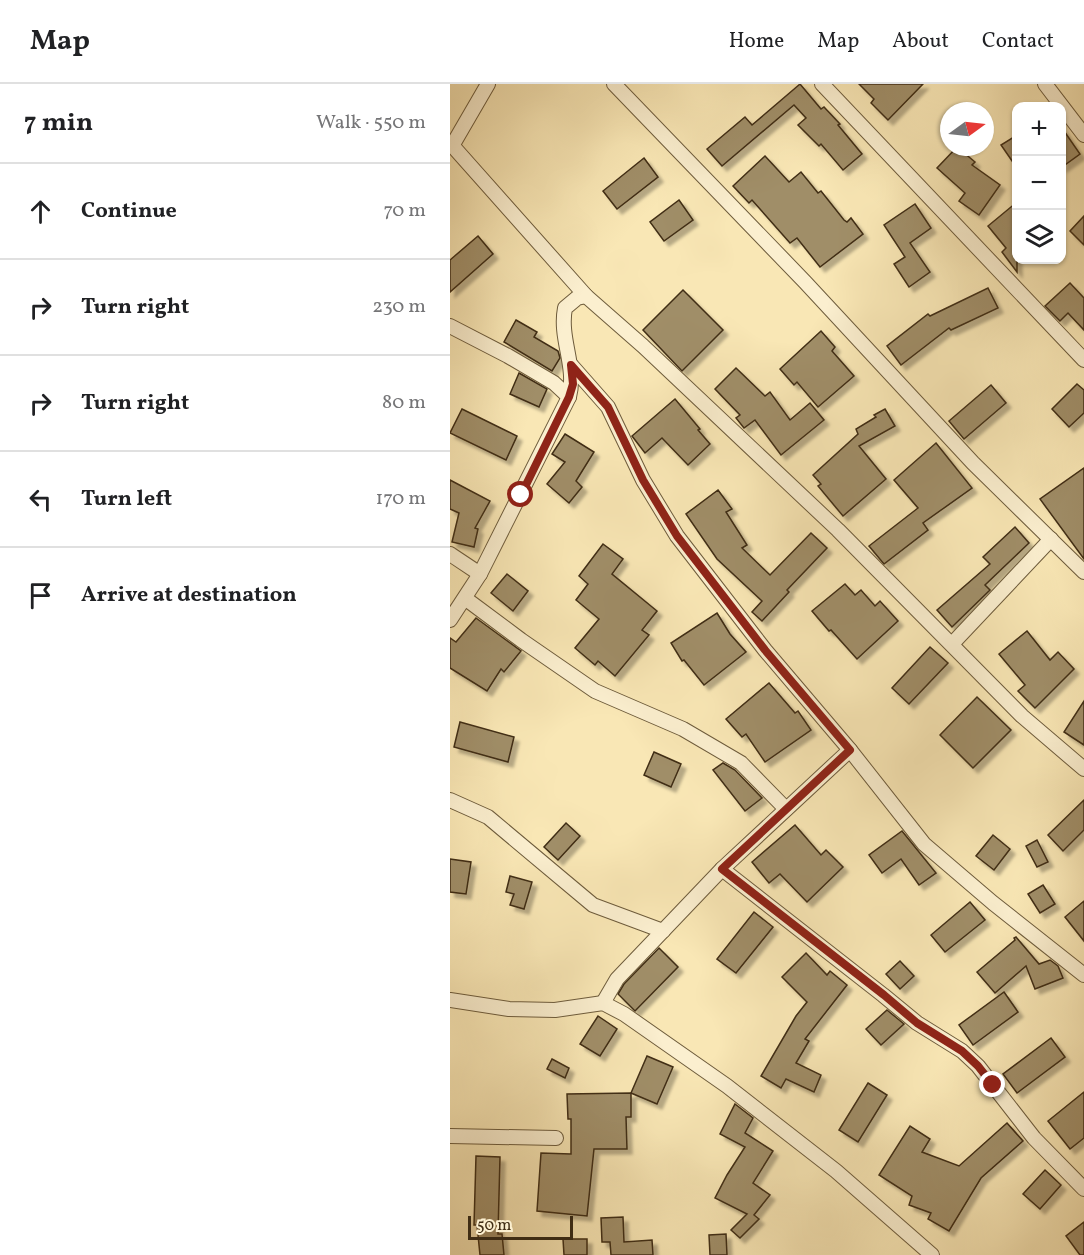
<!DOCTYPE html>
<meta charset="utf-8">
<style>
body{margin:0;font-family:Vollkorn,serif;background:#f2f2f2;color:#202124}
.controls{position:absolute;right:18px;top:18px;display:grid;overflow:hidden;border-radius:12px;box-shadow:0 2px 4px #0004}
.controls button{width:54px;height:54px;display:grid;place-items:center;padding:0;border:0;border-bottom:2px solid #e0e0e0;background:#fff;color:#202124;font:30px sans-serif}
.compass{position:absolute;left:490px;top:18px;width:54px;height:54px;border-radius:50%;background:#fff;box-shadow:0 2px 4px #0004;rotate:75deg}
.scale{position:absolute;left:18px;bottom:15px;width:105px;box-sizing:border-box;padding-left:6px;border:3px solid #402d14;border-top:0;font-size:16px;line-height:21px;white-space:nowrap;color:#402d14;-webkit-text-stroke:4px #fbefcf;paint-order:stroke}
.stop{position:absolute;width:18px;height:18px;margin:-14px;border:4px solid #8f2418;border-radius:50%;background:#fff}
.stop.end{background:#8f2418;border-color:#fff;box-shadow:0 2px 6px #0008}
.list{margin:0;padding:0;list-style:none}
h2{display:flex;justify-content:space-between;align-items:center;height:78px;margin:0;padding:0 24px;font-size:26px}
h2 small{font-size:20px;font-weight:400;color:#757577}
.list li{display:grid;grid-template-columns:39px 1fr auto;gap:18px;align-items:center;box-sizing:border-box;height:96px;padding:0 24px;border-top:2px solid #e0e0e0}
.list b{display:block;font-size:22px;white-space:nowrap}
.list em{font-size:20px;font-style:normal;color:#757577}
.icon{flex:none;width:33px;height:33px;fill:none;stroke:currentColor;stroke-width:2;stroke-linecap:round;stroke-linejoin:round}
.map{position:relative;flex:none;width:634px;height:1171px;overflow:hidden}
header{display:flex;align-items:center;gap:36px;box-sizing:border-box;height:84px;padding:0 30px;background:#fff;border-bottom:2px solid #e0e0e0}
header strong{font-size:28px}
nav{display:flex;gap:33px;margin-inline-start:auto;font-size:21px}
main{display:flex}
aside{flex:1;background:#fff}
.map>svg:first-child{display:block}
</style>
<header>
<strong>Map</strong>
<nav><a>Home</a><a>Map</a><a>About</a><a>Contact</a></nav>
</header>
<main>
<aside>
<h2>7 min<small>Walk · 550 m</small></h2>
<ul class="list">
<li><svg class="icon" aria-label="ahead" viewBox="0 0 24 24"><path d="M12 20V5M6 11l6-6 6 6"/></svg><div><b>Continue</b></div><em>70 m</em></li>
<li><svg class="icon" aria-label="right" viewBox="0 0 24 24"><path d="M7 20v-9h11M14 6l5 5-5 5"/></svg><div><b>Turn right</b></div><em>230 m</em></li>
<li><svg class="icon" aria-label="right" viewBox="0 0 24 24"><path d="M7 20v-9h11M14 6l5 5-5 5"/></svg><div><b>Turn right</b></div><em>80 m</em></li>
<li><svg class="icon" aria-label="left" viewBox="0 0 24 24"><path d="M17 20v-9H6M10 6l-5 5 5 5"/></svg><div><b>Turn left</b></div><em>170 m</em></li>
<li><svg class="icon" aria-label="arrive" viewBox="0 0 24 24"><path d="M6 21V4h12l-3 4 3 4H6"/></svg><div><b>Arrive at destination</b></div></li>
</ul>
</aside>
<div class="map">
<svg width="634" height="1171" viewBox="0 0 634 1171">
<defs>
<filter id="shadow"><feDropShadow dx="5" dy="5" stdDeviation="1.5" flood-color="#0004"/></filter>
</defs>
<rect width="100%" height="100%" fill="#f9e7b5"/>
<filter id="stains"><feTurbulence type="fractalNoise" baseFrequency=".00333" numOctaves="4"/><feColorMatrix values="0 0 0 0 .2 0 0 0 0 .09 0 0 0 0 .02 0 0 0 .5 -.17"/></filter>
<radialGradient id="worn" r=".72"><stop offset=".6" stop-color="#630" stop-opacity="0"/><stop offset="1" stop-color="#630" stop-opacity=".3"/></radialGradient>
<g fill="#a08e68" stroke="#402d14" stroke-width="1.5" filter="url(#shadow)">
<polygon points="350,0 371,25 374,23 390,40 388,41 412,70 393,86 371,60 369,62 348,41 356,34 344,21 272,82 257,65 295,33 302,41"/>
<polygon points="409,0 473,0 438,36 421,19 424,15"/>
<polygon points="612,44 630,70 612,83"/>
<polygon points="567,51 567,84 551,61"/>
<polygon points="507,63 525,78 522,81 550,101 529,131 509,117 515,109 487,84"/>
<polygon points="315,72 339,98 351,88 368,109 371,107 394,136 397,138 401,134 413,150 370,183 347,154 340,159 302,116 299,119 283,102"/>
<polygon points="194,74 208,93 167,125 153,107"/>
<polygon points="229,116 243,136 214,157 200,138"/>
<polygon points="567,118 567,188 552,168 556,164 538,142"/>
<polygon points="465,120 481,144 460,159 480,188 459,203 444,180 455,173 434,141"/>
<polygon points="634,132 634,161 620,147"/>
<polygon points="28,152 43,170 0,208 0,176"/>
<polygon points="620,199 634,214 634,246 618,229 610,237 595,222"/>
<polygon points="538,204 548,224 501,246 499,244 451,281 437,262 478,230 480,232"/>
<polygon points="233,206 273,246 232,287 193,246"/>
<polygon points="66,236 87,248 84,253 108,267 110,274 102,287 54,258"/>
<polygon points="371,247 385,263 382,267 404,292 368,323 347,298 344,301 330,285"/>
<polygon points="286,284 315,312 320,308 340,336 360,319 374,336 331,371 305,336 294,344 286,334 290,331 265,305"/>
<polygon points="69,289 97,305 89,323 60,310"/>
<polygon points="627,300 634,306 634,329 619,343 602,325"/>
<polygon points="541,301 556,319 514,355 499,337"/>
<polygon points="225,315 250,345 248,346 260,360 238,381 212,354 195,369 182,352"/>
<polygon points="12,325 67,352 56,376 0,349"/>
<polygon points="435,325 445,342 409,362 436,395 393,432 368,402 371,400 363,391 408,350 406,345 426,333 424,331"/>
<polygon points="115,350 144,368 126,397 132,403 119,419 97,400 115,378 102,370"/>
<polygon points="486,359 522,404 473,439 478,446 434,480 419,462 468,424 444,396"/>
<polygon points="634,384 634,475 590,415"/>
<polygon points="0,396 40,417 25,444 28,445 24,463 2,458 9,429 0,425"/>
<polygon points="268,406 282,425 276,428 297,461 292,464 320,491 361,449 377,464 337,506 339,508 312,537 302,528 312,517 267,475 236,430"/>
<polygon points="565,443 579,459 535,501 540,506 502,543 487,526 540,480 533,473"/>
<polygon points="153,460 173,475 162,490 207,527 192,546 199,551 165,592 148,577 145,581 125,564 149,535 126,516 138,500 129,492"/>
<polygon points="57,490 78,507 63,527 41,509"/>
<polygon points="395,500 405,511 411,506 425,522 430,517 448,537 407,575 381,546 379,547 362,527"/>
<polygon points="267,529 280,550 296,568 254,601 234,576 232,577 221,559"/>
<polygon points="26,534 71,567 54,588 51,585 37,607 0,584 0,554 6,558"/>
<polygon points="577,547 600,576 608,568 624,585 585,624 568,607 575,601 549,570"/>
<polygon points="480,563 498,579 459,620 442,604"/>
<polygon points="319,599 345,629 348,627 361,646 315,678 296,650 292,653 276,635"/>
<polygon points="527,613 561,646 523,684 490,651"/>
<polygon points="634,617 634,661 614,648"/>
<polygon points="10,638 64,653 58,678 4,663"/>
<polygon points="204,668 231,680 221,703 194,691"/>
<polygon points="273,679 285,686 312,714 295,727 263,686"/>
<polygon points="634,716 634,746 613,767 598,751"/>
<polygon points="116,739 130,752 108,776 94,763"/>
<polygon points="345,741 371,771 376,766 393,783 357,818 330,790 319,799 302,778"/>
<polygon points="452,747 486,789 469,801 451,775 432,789 419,771"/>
<polygon points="543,751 560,765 544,786 526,772"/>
<polygon points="587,756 598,778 587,783 576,762"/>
<polygon points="0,775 21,778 16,810 0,808"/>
<polygon points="60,792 82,798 74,825 60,821 64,810 56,808"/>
<polygon points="593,801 605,820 590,829 578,810"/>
<polygon points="634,817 634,857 615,833"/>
<polygon points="520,818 535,836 495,868 481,851"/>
<polygon points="304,828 323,843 286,889 267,875"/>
<polygon points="566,853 589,880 600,876 608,882 613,894 585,905 576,882 545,909 527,888 565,856 564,854"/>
<polygon points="209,864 228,883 185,927 168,910 174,900"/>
<polygon points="356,869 377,891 380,887 397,901 355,955 359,957 346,979 371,991 364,1008 336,995 331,1004 311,992 346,932 357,918 332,893"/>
<polygon points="450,877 464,892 450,905 436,890"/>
<polygon points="554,908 568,928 523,961 509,941"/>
<polygon points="437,926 454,940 431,961 416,945"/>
<polygon points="148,932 167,945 150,972 130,960"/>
<polygon points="601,954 615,973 567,1009 553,990"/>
<polygon points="197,972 223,983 207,1020 181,1009"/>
<polygon points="102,975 119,984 115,994 97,985"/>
<polygon points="418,999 437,1011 408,1058 389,1046"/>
<polygon points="634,1008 634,1054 620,1065 598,1037"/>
<polygon points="181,1009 181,1033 176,1033 177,1065 144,1065 137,1132 87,1127 91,1069 121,1070 121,1035 118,1035 117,1010"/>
<polygon points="285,1020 303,1034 295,1049 323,1067 303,1099 320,1111 304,1131 309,1135 290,1154 281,1146 297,1130 265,1114 277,1091 295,1063 270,1050"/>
<polygon points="557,1039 573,1057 531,1094 499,1147 478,1135 481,1129 459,1121 462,1112 429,1091 460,1042 480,1055 472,1068 509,1082"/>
<polygon points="26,1072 50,1073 48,1150 52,1150 54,1171 30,1171 27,1141 24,1141"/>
<polygon points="595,1086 611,1101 590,1125 573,1110"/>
<polygon points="173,1133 174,1158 202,1156 203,1171 161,1171 160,1158 152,1158 151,1134"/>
<polygon points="634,1138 634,1171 630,1171 616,1152"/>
<polygon points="276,1150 277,1171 260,1171 259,1151"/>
<polygon points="113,1155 137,1155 137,1171 114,1171"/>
</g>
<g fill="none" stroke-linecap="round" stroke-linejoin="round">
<defs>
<g id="minor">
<polyline points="164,0 355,198 523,379 634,488"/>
<polyline points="372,0 634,276"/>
<polyline points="595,0 634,51"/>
<polyline points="0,59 136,212 193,262 388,446 572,632 634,685"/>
<polyline points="2,62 38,0"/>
<polyline points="0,242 58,272 104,299 119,313"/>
<polyline points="121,281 158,323 193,396 227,452 315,566 400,666 474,760 543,819 634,891"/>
<polyline points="0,470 30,490"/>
<polyline points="16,515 71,556 145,607 233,645 291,679 336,725"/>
<path d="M0,536l30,-46 89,-177c8,-31 -10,-58 -4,-89l12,-10 9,-2"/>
<polyline points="502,560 601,455"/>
<polyline points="0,716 38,733 143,821 213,847"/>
<polyline points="272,785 433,911 467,939 512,967 528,982 584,1054 634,1105"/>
<polyline points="0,916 59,925 105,926 153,919 174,930 277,1002 386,1087 482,1171"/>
<polyline points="153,919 167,895 272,785 400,666"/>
<polyline points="0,1052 106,1054"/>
</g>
</defs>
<use href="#minor" stroke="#6e5c3c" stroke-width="16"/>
<use href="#minor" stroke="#fbefcf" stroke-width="14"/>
</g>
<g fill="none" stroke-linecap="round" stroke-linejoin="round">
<polyline stroke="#8f2418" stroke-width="8" points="71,411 119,313 123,300 121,281 158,323 193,396 227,452 315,566 400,666 272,785 434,911 467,939 512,967 528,982 543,1001"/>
</g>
<rect width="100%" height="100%" filter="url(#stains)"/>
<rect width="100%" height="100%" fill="url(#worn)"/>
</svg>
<div class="controls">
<button>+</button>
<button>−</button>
<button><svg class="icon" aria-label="layers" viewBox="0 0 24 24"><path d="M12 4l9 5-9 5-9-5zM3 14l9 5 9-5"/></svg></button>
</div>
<svg class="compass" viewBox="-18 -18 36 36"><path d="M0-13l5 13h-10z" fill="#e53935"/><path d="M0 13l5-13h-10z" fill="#757577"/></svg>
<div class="scale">50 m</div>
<div class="stop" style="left:71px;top:411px"></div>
<div class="stop end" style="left:543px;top:1001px"></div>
</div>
</main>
